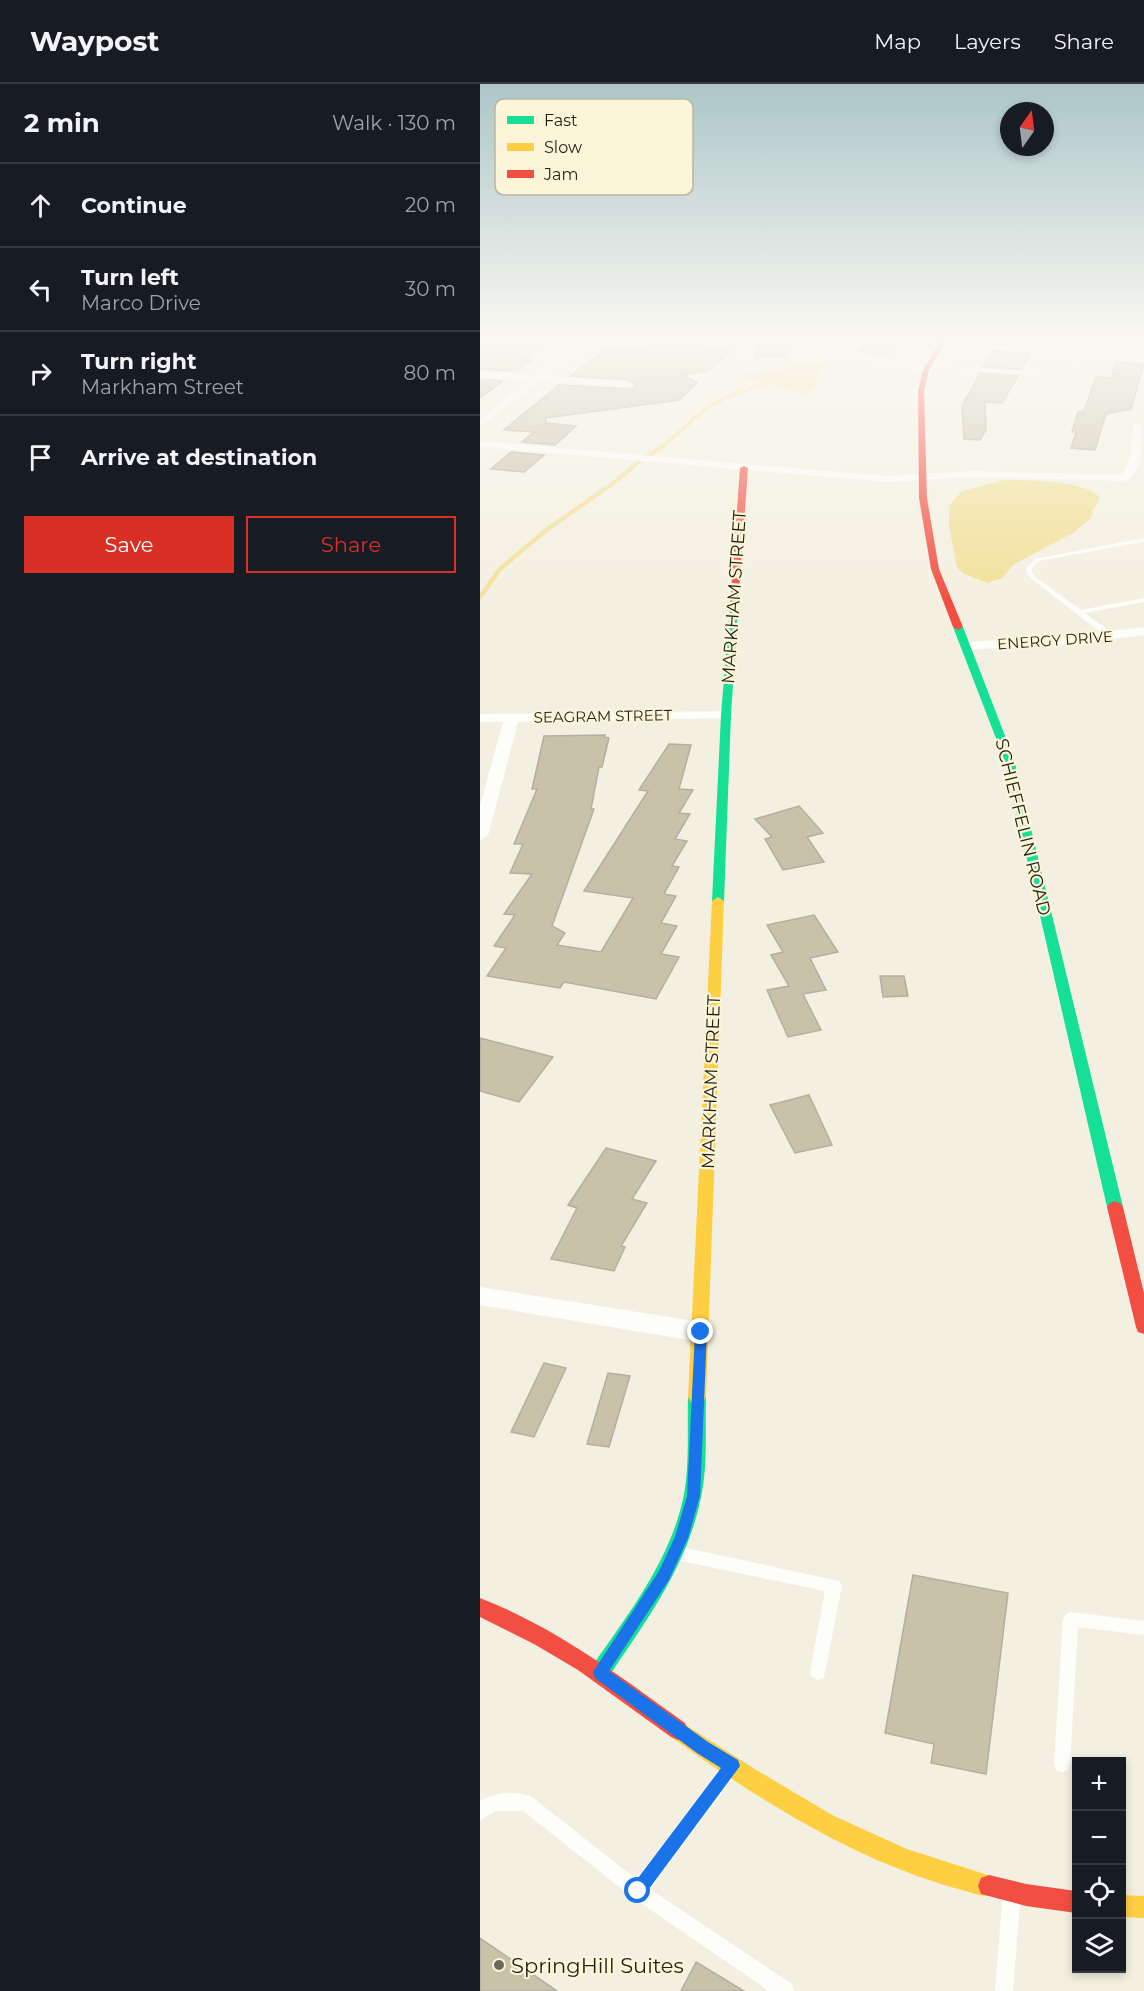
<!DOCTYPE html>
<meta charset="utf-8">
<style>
body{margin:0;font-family:Montserrat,sans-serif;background:#20242c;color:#f1f3f6}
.controls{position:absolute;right:18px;bottom:18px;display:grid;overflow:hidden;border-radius:0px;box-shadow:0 3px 9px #0003}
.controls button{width:54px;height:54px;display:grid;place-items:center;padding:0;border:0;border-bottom:2px solid #363941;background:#171b24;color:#f1f3f6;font:30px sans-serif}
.compass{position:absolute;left:520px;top:18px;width:54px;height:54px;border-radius:50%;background:#171b24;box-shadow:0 3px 9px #0003;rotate:14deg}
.stop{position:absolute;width:18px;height:18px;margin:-14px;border:4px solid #1a73e8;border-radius:50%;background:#fff}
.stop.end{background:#1a73e8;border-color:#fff;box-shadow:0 2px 6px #0008}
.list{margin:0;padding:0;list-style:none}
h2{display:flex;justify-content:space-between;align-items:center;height:78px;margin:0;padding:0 24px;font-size:26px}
h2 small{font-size:20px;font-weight:400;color:#9ea1a6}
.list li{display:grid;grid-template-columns:39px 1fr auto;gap:18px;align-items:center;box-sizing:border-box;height:84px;padding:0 24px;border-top:2px solid #363941}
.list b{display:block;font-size:22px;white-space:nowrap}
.list p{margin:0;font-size:20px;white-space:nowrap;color:#9ea1a6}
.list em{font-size:20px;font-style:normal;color:#9ea1a6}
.actions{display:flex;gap:12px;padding:18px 24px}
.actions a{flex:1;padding:14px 0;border:2px solid #d93025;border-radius:0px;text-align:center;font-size:21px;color:#d93025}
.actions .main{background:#d93025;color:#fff}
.icon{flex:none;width:33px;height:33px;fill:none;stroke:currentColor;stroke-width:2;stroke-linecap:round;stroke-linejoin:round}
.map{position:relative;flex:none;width:664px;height:1907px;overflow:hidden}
header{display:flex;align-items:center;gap:36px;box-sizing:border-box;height:84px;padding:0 30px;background:#171b24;border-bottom:2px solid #363941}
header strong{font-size:28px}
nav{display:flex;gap:33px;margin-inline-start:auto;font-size:21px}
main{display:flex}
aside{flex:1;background:#171b24}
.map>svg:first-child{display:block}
</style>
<header>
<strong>Waypost</strong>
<nav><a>Map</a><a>Layers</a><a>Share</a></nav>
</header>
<main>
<aside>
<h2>2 min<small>Walk · 130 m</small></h2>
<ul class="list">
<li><svg class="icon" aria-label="ahead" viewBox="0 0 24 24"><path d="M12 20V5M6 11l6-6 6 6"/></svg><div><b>Continue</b></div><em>20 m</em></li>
<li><svg class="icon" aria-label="left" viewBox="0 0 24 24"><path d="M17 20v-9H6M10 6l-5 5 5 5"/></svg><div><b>Turn left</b><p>Marco Drive</p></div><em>30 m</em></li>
<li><svg class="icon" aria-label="right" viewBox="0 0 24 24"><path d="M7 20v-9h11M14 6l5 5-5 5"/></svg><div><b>Turn right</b><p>Markham Street</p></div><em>80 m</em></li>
<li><svg class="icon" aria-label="arrive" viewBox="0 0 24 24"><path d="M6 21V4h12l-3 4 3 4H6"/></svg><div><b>Arrive at destination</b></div></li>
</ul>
<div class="actions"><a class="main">Save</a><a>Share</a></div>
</aside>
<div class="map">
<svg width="664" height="1907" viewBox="0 0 664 1907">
<rect width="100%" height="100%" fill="#f4f0e1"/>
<g fill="#f2e099">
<polygon points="332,278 345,279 338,291 335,304 325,310 260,292 304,285"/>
<path d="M524,396c20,0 85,1 96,18l-8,14 -1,6 -18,15 -59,31 -12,14 -15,5 -23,-9 -7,-7 -8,-41v-20l13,-15z"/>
</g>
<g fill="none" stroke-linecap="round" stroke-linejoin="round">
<polyline stroke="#f2e099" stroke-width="4" points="137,396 161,376 182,363 224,326 244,314 294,296"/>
<polyline stroke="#f2e099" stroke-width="4.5" points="0,513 20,485 65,447 139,395"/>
</g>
<g fill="#c9c2a9" stroke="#b2afa3" stroke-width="1.5">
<polygon points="11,252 76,252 45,275 51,276 36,287 0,285 0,260"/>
<polygon points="277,252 292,252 297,257 304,259 305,272 275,273"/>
<polygon points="392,252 424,252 408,271 379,267"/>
<polygon points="220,258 225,264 250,266 228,287 204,291 217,299 199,316 66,334 66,339 96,342 75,361 42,358 54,348 24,346 79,301 153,305 155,301 148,296 90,292 126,266"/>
<polygon points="513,267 551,270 542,285 503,283"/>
<polygon points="636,278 664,280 651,325 626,330 615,366 591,364 596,348 592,348 598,328 604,327 616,293 631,294"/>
<polygon points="500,289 538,292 522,319 505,318 506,346 500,356 484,355 482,322"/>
<polygon points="0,295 23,297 0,314"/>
<polygon points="31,368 64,371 44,388 11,385"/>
<polygon points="125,651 124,653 129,654 122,683 119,683 111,725 114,725 72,842 85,849 77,861 121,868 153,814 104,807 168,707 159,706 189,660 211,661 199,705 213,706 199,729 210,730 195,755 207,757 192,782 199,783 184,810 196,812 181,839 197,842 181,870 199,873 176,915 84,898 80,904 7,892 26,864 14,862 35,831 24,830 52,790 30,789 43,760 34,760 57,705 52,705 64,652"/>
<polygon points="319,722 343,749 327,753 344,778 303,786 285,755 292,753 275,735"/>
<polygon points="334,831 358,868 330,874 346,906 323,910 341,946 308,953 287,906 309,902 291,871 303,868 287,841"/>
<polygon points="400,892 424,892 428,912 403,913"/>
<polygon points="0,954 73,973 39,1018 0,1007"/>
<polygon points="329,1011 352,1061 315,1069 290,1021"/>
<polygon points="126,1064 176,1077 152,1115 167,1119 141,1162 145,1163 134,1187 71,1175 97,1124 88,1121"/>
<polygon points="64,1279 86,1284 54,1353 31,1348"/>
<polygon points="128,1289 150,1292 129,1363 107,1360"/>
<polygon points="433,1491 528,1509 506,1690 451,1679 454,1660 405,1649"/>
<polygon points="0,1854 77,1907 0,1907"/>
<polygon points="216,1878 264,1907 201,1907"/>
</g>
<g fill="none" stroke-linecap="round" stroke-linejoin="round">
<g fill="#fdfdfa" fill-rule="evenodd">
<polygon points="384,252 388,252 375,267 365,270 365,268 371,265"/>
<polygon points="533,255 537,256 533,263 596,268 600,261 604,262 595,281 593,282 591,281 595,271 505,264 499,275 495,274 501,261 529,262"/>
<polygon points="639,263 641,264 640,271 664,273 664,275 635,273 637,264"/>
<polygon points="449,281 575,290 577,291 575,292 490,286 482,297 479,295 486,285 447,283"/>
<polygon points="664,454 664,458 569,475 559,477 552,484 552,489 557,494 601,526 664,514 664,518 605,529 634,550 634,554 628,554 553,496 546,489 546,484 555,475"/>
<polygon points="201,1463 359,1497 362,1502 344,1593 338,1596 332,1593 330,1588 345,1507 201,1477 196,1475 194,1470 196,1465"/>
<polygon points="591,1528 664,1537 664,1551 598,1543 590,1680 588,1686 582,1688 576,1686 574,1680 583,1535 586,1530"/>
<path d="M246,1682l6,2 2,6 -2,6 -82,109 142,95 2,7h-25l-137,-94 -109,-86h-27l-16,9v-19c16,-9 35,-11 52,-4l104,82 84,-111z"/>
<polygon points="531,1810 537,1813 540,1819 533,1907 515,1907 522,1819 525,1813"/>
</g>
<g fill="#fdfdfa" fill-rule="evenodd">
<polygon points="106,252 115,252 66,292 148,298 153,301 151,303 60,297 0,343 0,335 49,296 0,293 0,287 56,291"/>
<polygon points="294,252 308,252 451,286 446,289 298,255"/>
<polygon points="472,252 507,252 664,263 664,269 476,255"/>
<path d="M658,339l5,3c-1,18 1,47 -18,55l-152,-4 -86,5 -407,-35v-6l407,35 86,-5 149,4 8,-15 3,-34z"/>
<polygon points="664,543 664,551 594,560 486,566 479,562 486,558 594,552"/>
<polygon points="246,627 251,628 253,631 251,634 38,638 8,752 0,757 0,722 23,638 0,638 0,630"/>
<polygon points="0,1203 221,1238 230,1241 233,1248 230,1255 221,1258 0,1221"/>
</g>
<g fill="#16e098" fill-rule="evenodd">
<polygon points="254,519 258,522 251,631 244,817 238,821 232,817 241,631 250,522"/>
<polygon points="478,540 483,543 534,675 643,1123 640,1127 630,1127 627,1123 524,675 473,543"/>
<path d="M217,1306l6,2 3,5c-1,33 2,68 -5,100 -13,68 -56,126 -94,182l-7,3 -7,-3 -3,-7 3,-7c36,-52 76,-103 90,-166 7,-33 4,-68 5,-102l3,-5z"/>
</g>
<g fill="#ffcf43" fill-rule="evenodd">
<polygon points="238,813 244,817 226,1313 223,1318 217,1320 211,1318 208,1313 232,817"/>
<path d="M198,1636l80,51 76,45 73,33 90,29 3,8 -3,8c-13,5 -26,-2 -39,-5 -105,-29 -200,-90 -287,-152l-3,-7 3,-7z"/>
<polygon points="642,1811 664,1812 664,1834 642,1833"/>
</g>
<g fill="#f24e42" fill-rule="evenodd">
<polygon points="463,252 469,252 449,286 444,307 447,414 459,485 483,543 478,546 473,543 451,485 439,414 438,307 443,286"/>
<polygon points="264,382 268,384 258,522 254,525 250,522 260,384"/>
<polygon points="635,1117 640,1119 643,1123 664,1209 664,1250 658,1248 656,1243 627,1123 630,1119"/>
<path d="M0,1514c75,29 140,78 205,125l3,7 -3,7 -7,3 -7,-3 -93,-67 -44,-26 -54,-27z"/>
<polygon points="509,1791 546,1800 596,1807 596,1829 546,1822 501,1810 498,1802 501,1794"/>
</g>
</g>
<linearGradient id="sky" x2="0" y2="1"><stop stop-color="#acc6c8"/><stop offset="0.49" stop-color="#faf8f2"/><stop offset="1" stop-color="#faf8f2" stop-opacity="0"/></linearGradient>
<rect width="664" height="519" fill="url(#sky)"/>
<polygon fill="#1a73e8" points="221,1243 227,1248 220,1412 208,1454 189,1496 129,1587 228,1658 258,1676 260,1682 163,1813 158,1816 152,1813 149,1807 152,1802 241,1684 217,1669 115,1594 113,1588 179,1487 195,1453 207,1412 215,1248"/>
<circle fill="#6c685c" stroke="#fcf5d9" stroke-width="2" cx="19" cy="1881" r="6"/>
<g text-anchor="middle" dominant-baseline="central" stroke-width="4.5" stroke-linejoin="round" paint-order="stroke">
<g font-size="15" fill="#221f15" stroke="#fcf5d9">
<text transform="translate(575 556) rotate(-4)">ENERGY DRIVE</text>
<text transform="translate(123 632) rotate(-1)">SEAGRAM STREET</text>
</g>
<g font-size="18" fill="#221f15" stroke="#fcf5d9">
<text transform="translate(254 513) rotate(-86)">MARKHAM STREET</text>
<text transform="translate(543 743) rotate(76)">SCHIEFFELIN ROAD</text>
<text transform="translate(231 998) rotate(-88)">MARKHAM STREET</text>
</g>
<g font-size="21" fill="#221f15" stroke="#fcf5d9" text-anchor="start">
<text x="31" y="1881">SpringHill Suites</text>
</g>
</g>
<rect x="15" y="15" width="198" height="96" rx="9" fill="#fcf5d9" stroke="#bbb59e" stroke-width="1.5"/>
<rect x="27" y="32" width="27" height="8" fill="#16e098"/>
<rect x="27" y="59" width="27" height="8" fill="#ffcf43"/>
<rect x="27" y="86" width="27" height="8" fill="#f24e42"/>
<g font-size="16" fill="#221f15">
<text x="64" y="42">Fast</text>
<text x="64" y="69">Slow</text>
<text x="64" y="96">Jam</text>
</g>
</svg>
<div class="controls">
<button>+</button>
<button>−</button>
<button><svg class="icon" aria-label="locate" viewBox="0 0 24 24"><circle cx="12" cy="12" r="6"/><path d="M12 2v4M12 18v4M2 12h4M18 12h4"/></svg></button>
<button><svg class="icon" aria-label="layers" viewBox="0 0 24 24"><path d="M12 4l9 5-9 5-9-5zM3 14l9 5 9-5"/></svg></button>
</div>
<svg class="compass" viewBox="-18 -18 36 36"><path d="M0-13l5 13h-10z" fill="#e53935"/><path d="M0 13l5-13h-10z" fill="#9ea1a6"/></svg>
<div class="stop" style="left:158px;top:1807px"></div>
<div class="stop end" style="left:221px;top:1248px"></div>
</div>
</main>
